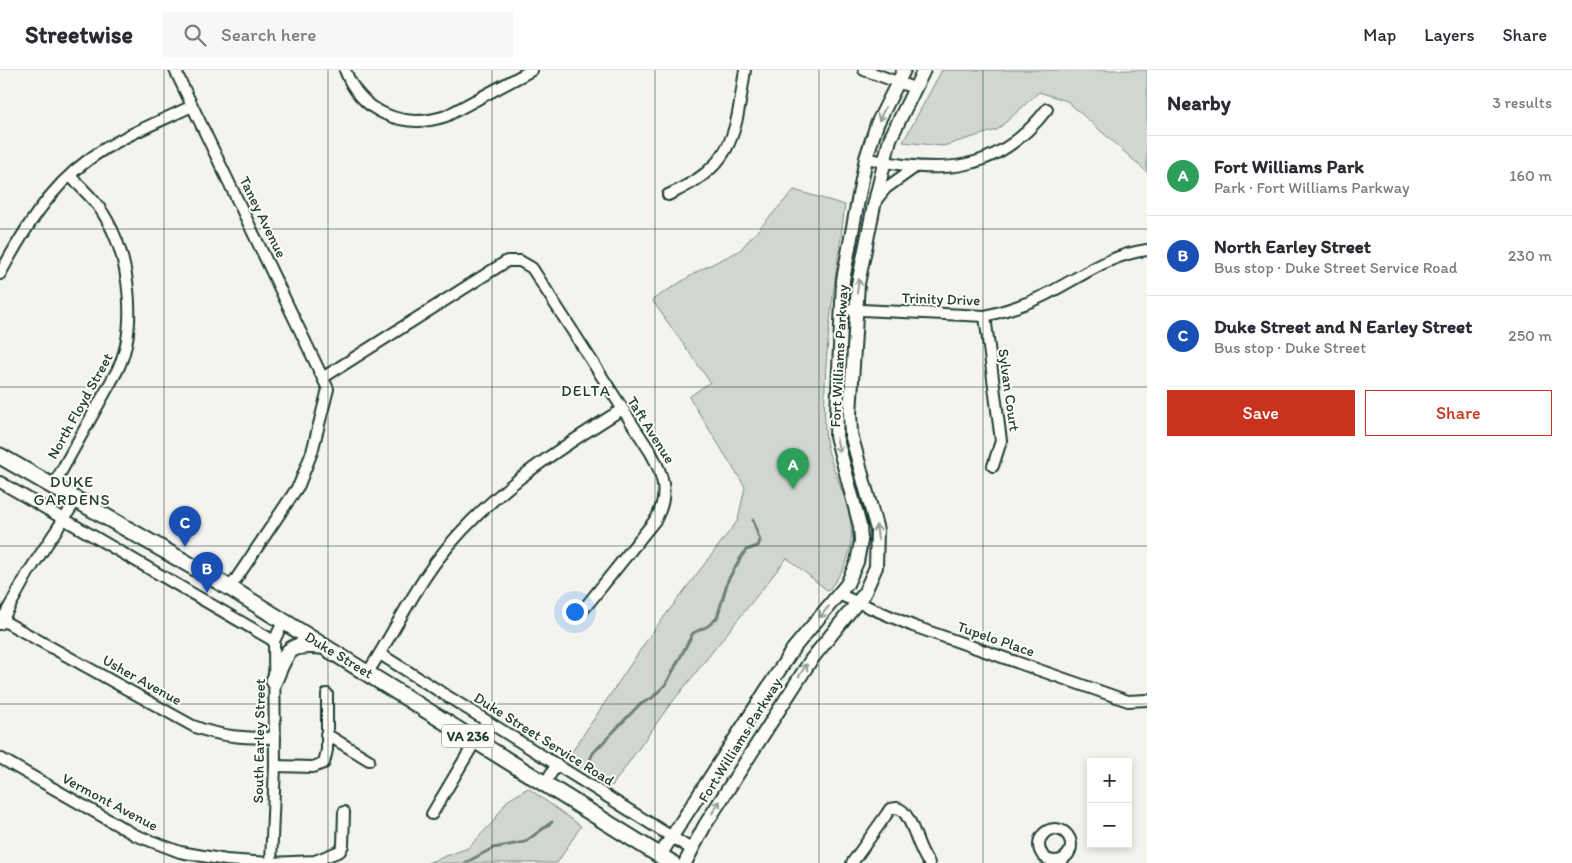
<!DOCTYPE html>
<meta charset="utf-8">
<style>
body{margin:0;font-family:Itim,sans-serif;background:#f7f7f7;color:#2b2b33}
.controls{position:absolute;right:15px;bottom:15px;display:grid;overflow:hidden;border-radius:0px;box-shadow:0 2px 8px #0003}
.controls button{width:45px;height:45px;display:grid;place-items:center;padding:0;border:0;border-bottom:1px solid #e1e1e2;background:#fff;color:#2b2b33;font:25px sans-serif}
.you{position:absolute;left:574px;top:541px;width:18px;height:18px;margin:-12px;border:4px solid #fff;border-radius:50%;background:#1a73e8;box-shadow:0 0 0 8px #1a73e833}
.badge{display:grid;place-items:center;width:32px;height:32px;border-radius:50%;background:#c8321e;color:#fff;font-size:16px;font-weight:700}
.pin{position:absolute;translate:-50% -41px;filter:drop-shadow(0 1px 2px #0008)}
.pin::after{content:'';position:absolute;top:26px;width:18px;height:15px;background:inherit;clip-path:polygon(0 0,100% 0,50% 100%)}
.list{margin:0;padding:0;list-style:none}
h2{display:flex;justify-content:space-between;align-items:center;height:65px;margin:0;padding:0 20px;font-size:21px}
h2 small{font-size:16px;font-weight:400;color:#7c7c81}
.list li{display:grid;grid-template-columns:32px 1fr auto;gap:15px;align-items:center;box-sizing:border-box;height:80px;padding:0 20px;border-top:1px solid #e1e1e2}
.list b{display:block;font-size:19px;white-space:nowrap}
.list p{margin:0;font-size:16px;white-space:nowrap;color:#7c7c81}
.list em{font-size:16px;font-style:normal;color:#7c7c81}
.actions{display:flex;gap:10px;padding:15px 20px}
.actions a{flex:1;padding:11px 0;border:1px solid #c8321e;border-radius:0px;text-align:center;font-size:18px;color:#c8321e}
.actions .main{background:#c8321e;color:#fff}
.icon{flex:none;width:28px;height:28px;fill:none;stroke:currentColor;stroke-width:2;stroke-linecap:round;stroke-linejoin:round}
.map{position:relative;flex:none;width:1147px;height:793px;overflow:hidden}
header{display:flex;align-items:center;gap:30px;box-sizing:border-box;height:70px;padding:0 25px;background:#fff;border-bottom:1px solid #e1e1e2}
header strong{font-size:24px}
nav{display:flex;gap:28px;margin-inline-start:auto;font-size:18px}
.search{width:350px;height:45px;background:#f7f7f7;display:flex;align-items:center;gap:12px;box-sizing:border-box;padding:0 18px;border-radius:0px;color:#7c7c81;font-size:19px}
main{display:flex}
aside{flex:1;background:#fff}
.map>svg:first-child{display:block}
</style>
<header>
<strong>Streetwise</strong>
<div class="search"><svg class="icon" aria-label="search" viewBox="0 0 24 24"><circle cx="10" cy="10" r="6"/><path d="M15 15l6 6"/></svg>Search here</div>
<nav><a>Map</a><a>Layers</a><a>Share</a></nav>
</header>
<main>
<div class="map">
<svg width="1147" height="793" viewBox="0 0 1147 793">
<rect width="100%" height="100%" fill="#f4f4ef"/>
<filter id="ink" filterUnits="userSpaceOnUse"><feTurbulence type="fractalNoise" baseFrequency=".02" numOctaves="2"/><feDisplacementMap in="SourceGraphic" scale="10" xChannelSelector="R" yChannelSelector="G"/><feConvolveMatrix kernelMatrix="1 2 1 2 8 2 1 2 1" color-interpolation-filters="sRGB"/></filter>
<g filter="url(#ink)">
<g fill="#d1d6d1" stroke="#788a82">
<polygon points="942,0 1147,0 1147,102 1067,31 1039,22 997,60 943,76 903,72"/>
<path d="M794,120l51,15c-9,74 -23,149 -20,224 1,39 31,75 26,114 -2,19 -12,34 -23,48l-41,-33 -121,152 -54,76 -45,-27 84,-125 87,-114 7,-33 -56,-90 21,-15 -58,-82 48,-30 39,-19z"/>
<polygon points="528,718 581,756 557,793 427,793 468,778 493,752 507,731"/>
</g>
<g fill="none" stroke-linecap="round" stroke-linejoin="round">
<g stroke="#6e8179" stroke-width="3">
<polyline points="588,695 593,683 639,635 652,628 666,614 693,563 708,556 717,548 728,510 740,489 746,480 758,476 760,471 753,450"/>
<polyline points="465,793 493,778 525,772 552,752"/>
</g>
<defs>
<g id="minor">
<polyline points="175,0 328,319 312,382 299,415 230,518"/>
<path d="M345,0c16,43 59,60 101,46l86,-46"/>
<polyline points="864,0 914,18"/>
<path d="M866,88c74,17 131,16 181,-49"/>
<path d="M668,125c67,-30 67,-60 77,-125"/>
<polyline points="876,130 886,118 914,98"/>
<path d="M0,204c23,-42 48,-85 88,-114 31,-23 69,-37 104,-54"/>
<path d="M841,239l144,7c20,-5 39,-11 58,-20 35,-17 64,-41 104,-46"/>
<polyline points="985,246 1001,371 993,396"/>
<path d="M324,307l183,-116h13l12,7 119,185c13,23 18,42 5,66l-77,96"/>
<polyline points="0,412 274,571"/>
<path d="M53,416l64,-115c21,-42 13,-111 -10,-151 -9,-17 -23,-30 -37,-44"/>
<polyline points="838,524 913,556 1128,631 1147,630"/>
<path d="M2,550l191,106c27,11 53,12 82,12"/>
<polyline points="0,554 28,503 77,429"/>
<polyline points="380,584 691,779"/>
<path d="M368,602c23,-35 42,-75 67,-109 50,-67 117,-110 186,-153"/>
<polyline points="326,664 369,690"/>
<polyline points="0,688 135,765 180,782 226,790 271,793 315,791 340,781 343,775 344,742"/>
<polyline points="275,696 313,697 324,693 327,680 327,624"/>
<polyline points="545,713 557,694"/>
<polyline points="432,744 476,670"/>
<circle cx="1055" cy="775" r="16"/>
<polyline points="271,793 275,696 274,571 283,552"/>
<path d="M852,793l34,-48 4,-6 7,-1c15,3 20,42 32,55"/>
</g>
<g id="tertiary">
<polyline points="660,785 793,579 847,514 857,492 861,471 860,456 836,366 843,210 866,88 877,54 904,0"/>
<polyline points="685,793 705,755 811,590 864,524 876,497 877,460 851,364 850,344 858,214 873,140 890,69 924,0"/>
</g>
<g id="primary">
<polyline points="0,386 230,518 672,793"/>
<path d="M274,611c13,-30 12,-38 48,-35"/>
</g>
</defs>
<use href="#minor" stroke="#1f3d34" stroke-width="14"/>
<use href="#tertiary" stroke="#1f3d34" stroke-width="16"/>
<use href="#primary" stroke="#1f3d34" stroke-width="19"/>
<use href="#minor" stroke="#fdfcf7" stroke-width="10"/>
<use href="#tertiary" stroke="#fdfcf7" stroke-width="12"/>
<use href="#primary" stroke="#fdfcf7" stroke-width="15"/>
</g>
<defs><path id="oneway-shaft" d="M-6 0H5M1.5-3L5.5 0L1.5 3" fill="none" stroke-width="1.6" stroke-linecap="round" stroke-linejoin="round" transform="scale(1.25)"/></defs>
<g stroke="#8e9c96">
<use href="#oneway-shaft" transform="translate(882 44) rotate(116)"/>
<use href="#oneway-shaft" transform="translate(858 216) rotate(-82)"/>
<use href="#oneway-shaft" transform="translate(838 375) rotate(76)"/>
<use href="#oneway-shaft" transform="translate(877 462) rotate(-97)"/>
<use href="#oneway-shaft" transform="translate(824 542) rotate(130)"/>
<use href="#oneway-shaft" transform="translate(803 600) rotate(-57)"/>
<use href="#oneway-shaft" transform="translate(716 737) rotate(-58)"/>
</g>
</g>
<path fill="none" stroke="#1f3d34" stroke-width="1" stroke-opacity="0.55" d="M164,0v793M328,0v793M492,0v793M655,0v793M819,0v793M983,0v793M0,159h1147M0,317h1147M0,476h1147M0,634h1147"/>
<g text-anchor="middle" dominant-baseline="central" stroke-width="4" stroke-linejoin="round" paint-order="stroke">
<rect fill="#fdfcf7" stroke="#62766e" stroke-width="1" x="442" y="654.5" width="52" height="23" rx="4"/>
<g font-size="14" font-weight="bold" fill="#1f3d34">
<text x="468" y="666">VA 236</text>
</g>
<g font-size="15" fill="#1f3d34" stroke="#fdfcf7">
<text transform="translate(263 147) rotate(64)">Taney Avenue</text>
<text transform="translate(941 229) rotate(2)">Trinity Drive</text>
<text transform="translate(839 286) rotate(-87)">Fort Williams Parkway</text>
<text transform="translate(1009 320) rotate(82)">Sylvan Court</text>
<text transform="translate(80 336) rotate(-61)">North Floyd Street</text>
<text transform="translate(651 360) rotate(58)">Taft Avenue</text>
<text transform="translate(996 569) rotate(19)">Tupelo Place</text>
<text transform="translate(339 585) rotate(31)">Duke Street</text>
<text transform="translate(142 610) rotate(29)">Usher Avenue</text>
<text transform="translate(544 669) rotate(32)">Duke Street Service Road</text>
<text transform="translate(740 670) rotate(-58)">Fort Williams Parkway</text>
<text transform="translate(259 671) rotate(-89)">South Earley Street</text>
<text transform="translate(110 732) rotate(28)">Vermont Avenue</text>
</g>
<g font-size="16" letter-spacing="1" fill="#1f3d34" stroke="#fdfcf7">
<text x="586" y="320">DELTA</text>
<text x="72" y="411">DUKE<tspan x="72" dy="18">GARDENS</tspan></text>
</g>
</g>
</svg>
<div class="controls">
<button>+</button>
<button>−</button>
</div>
<div class="you"></div>
<div class="pin badge" style="left:793px;top:419px;background:#2e9e5b">A</div>
<div class="pin badge" style="left:207px;top:523px;background:#1a4fb4">B</div>
<div class="pin badge" style="left:185px;top:477px;background:#1a4fb4">C</div>
</div>
<aside>
<h2>Nearby<small>3 results</small></h2>
<ul class="list">
<li><span class="badge" style="background:#2e9e5b">A</span><div><b>Fort Williams Park</b><p>Park · Fort Williams Parkway</p></div><em>160 m</em></li>
<li><span class="badge" style="background:#1a4fb4">B</span><div><b>North Earley Street</b><p>Bus stop · Duke Street Service Road</p></div><em>230 m</em></li>
<li><span class="badge" style="background:#1a4fb4">C</span><div><b>Duke Street and N Earley Street</b><p>Bus stop · Duke Street</p></div><em>250 m</em></li>
</ul>
<div class="actions"><a class="main">Save</a><a>Share</a></div>
</aside>
</main>
